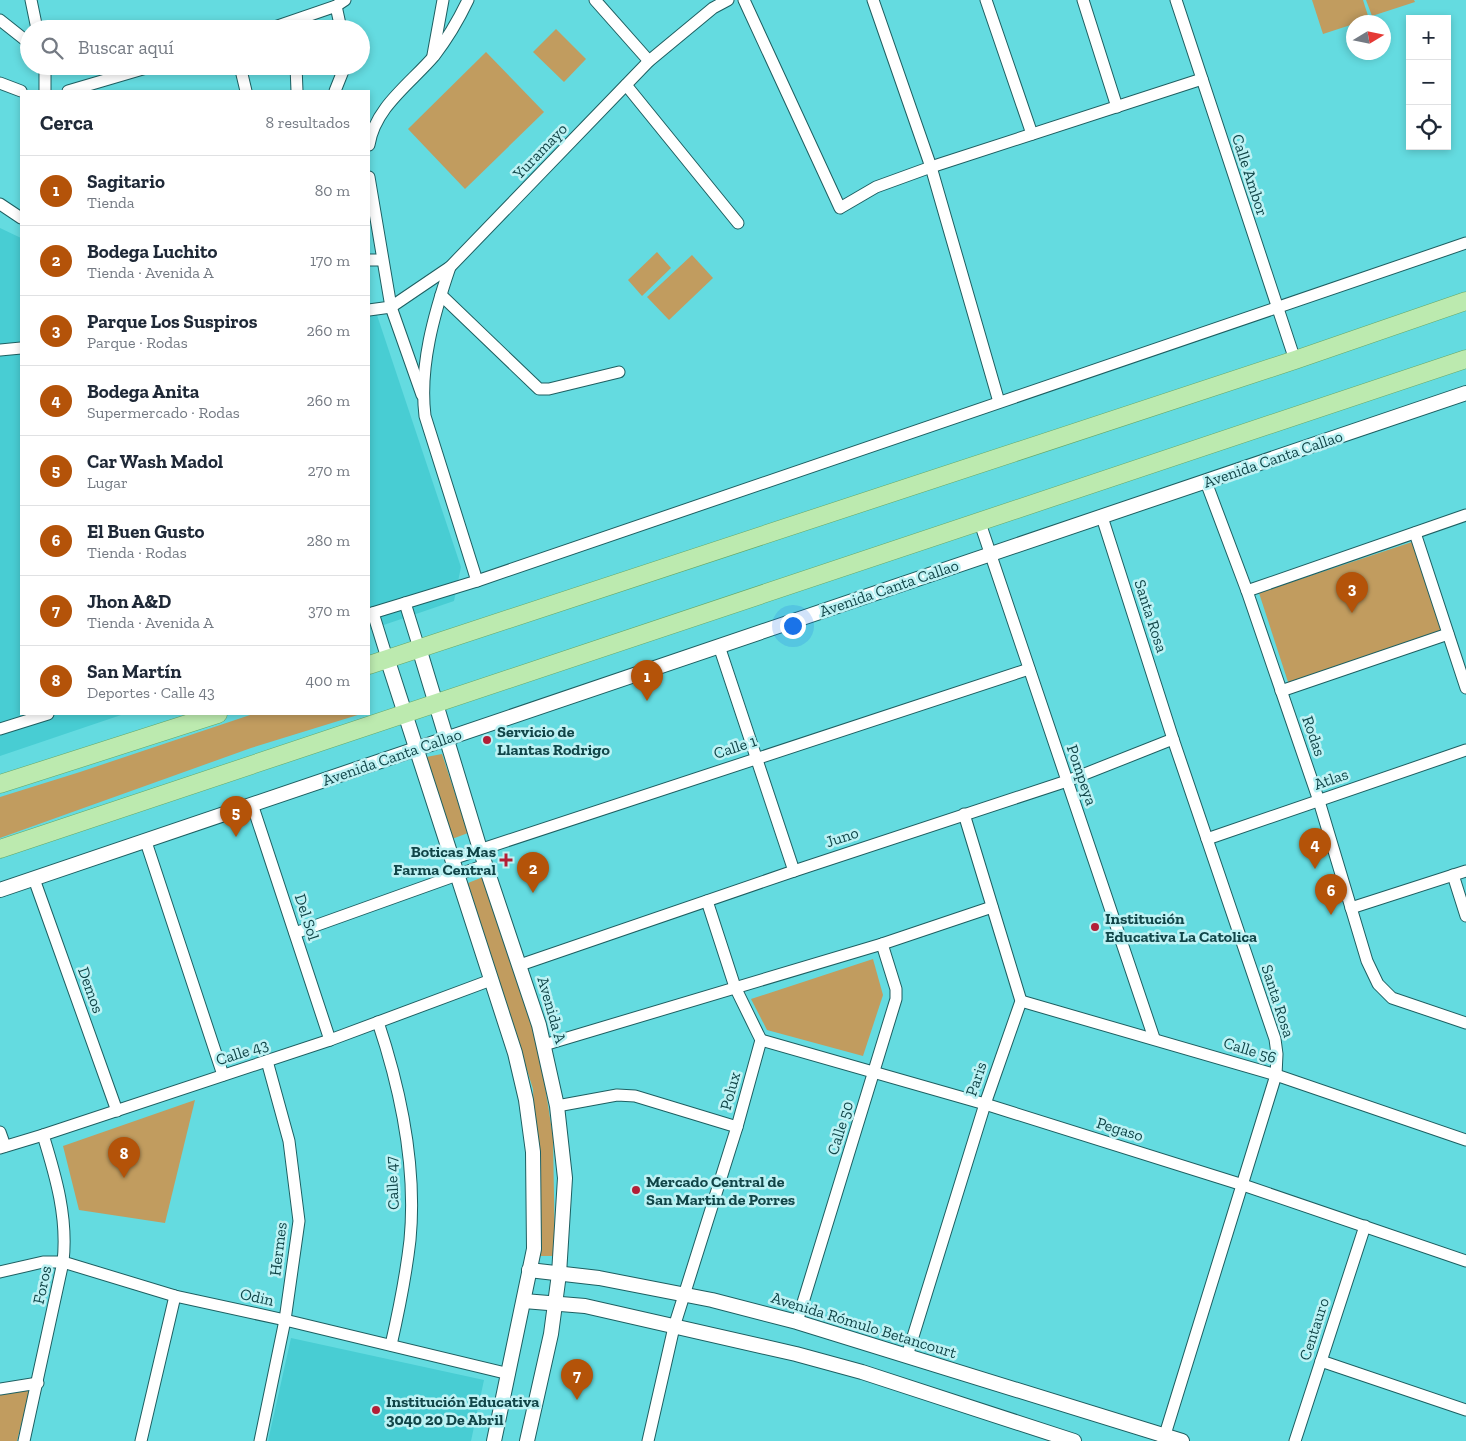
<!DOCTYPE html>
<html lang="es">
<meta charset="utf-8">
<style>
body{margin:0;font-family:"Zilla Slab",serif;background:#f6f6f7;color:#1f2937}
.controls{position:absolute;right:15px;top:15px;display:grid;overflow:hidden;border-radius:0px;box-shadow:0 2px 8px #0003}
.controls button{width:45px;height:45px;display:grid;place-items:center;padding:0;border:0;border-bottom:1px solid #e0e1e3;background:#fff;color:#1f2937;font:25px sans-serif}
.compass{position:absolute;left:1346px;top:15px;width:45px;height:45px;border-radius:50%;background:#fff;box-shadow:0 2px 8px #0003;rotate:80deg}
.you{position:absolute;left:792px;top:625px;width:18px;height:18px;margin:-12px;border:4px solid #fff;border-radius:50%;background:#1a73e8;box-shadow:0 0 0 8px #1a73e833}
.badge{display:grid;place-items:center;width:32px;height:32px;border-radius:50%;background:#b45309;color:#fff;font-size:16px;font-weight:700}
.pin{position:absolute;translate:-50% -41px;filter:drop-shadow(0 1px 2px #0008)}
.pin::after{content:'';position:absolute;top:26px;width:18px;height:15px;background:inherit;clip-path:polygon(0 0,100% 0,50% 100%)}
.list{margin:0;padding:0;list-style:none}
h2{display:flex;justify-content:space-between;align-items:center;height:65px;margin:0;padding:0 20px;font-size:21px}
h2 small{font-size:16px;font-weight:400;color:#747a83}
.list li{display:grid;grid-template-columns:32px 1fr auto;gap:15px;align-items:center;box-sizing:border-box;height:70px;padding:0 20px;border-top:1px solid #e0e1e3}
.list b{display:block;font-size:19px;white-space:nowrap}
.list p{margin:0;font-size:16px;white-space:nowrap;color:#747a83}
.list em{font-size:16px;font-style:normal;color:#747a83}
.icon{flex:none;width:28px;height:28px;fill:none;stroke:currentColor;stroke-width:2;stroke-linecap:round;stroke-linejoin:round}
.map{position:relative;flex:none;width:1466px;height:1441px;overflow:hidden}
.search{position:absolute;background:#fff;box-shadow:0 2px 8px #0003;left:20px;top:20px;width:350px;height:55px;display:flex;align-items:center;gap:12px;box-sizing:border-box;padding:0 18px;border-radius:28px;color:#747a83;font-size:19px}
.panel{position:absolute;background:#fff;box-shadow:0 2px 8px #0003;left:20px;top:90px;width:350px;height:625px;border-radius:0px}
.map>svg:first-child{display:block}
</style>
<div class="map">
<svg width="1466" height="1441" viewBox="0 0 1466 1441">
<rect width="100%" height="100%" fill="#64dbe0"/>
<g fill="#48cdd3">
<polygon points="0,228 21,238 21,714 124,714 0,756"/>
<polygon points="369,315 377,315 461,567 454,601 369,630"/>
<polygon points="291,1338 484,1380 471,1441 268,1441"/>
</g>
<g fill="#c19c5f">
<polygon points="1312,0 1363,0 1369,19 1323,34"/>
<polygon points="1366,0 1414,0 1415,2 1372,16"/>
<polygon points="556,29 586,59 564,82 533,52"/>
<polygon points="486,52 544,112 465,189 408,129"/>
<polygon points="657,252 671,268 642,296 628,280"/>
<polygon points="692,255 713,278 669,320 647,297"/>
<polygon points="1415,541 1445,632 1289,685 1259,593"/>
<polygon points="253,714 361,714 251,748 0,838 0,797 80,772"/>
<polygon points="442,754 468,833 452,839 426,757"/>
<polygon points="483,877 538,1042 553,1137 555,1256 539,1256 533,1089 468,883"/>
<polygon points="873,959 883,995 863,1056 767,1030 751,999"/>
<polygon points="195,1100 165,1223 79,1210 63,1146"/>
<polygon points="30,1390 17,1441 0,1441 0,1394"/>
</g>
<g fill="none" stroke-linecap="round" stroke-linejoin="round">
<defs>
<g id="minor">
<polyline points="31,0 37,29"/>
<polyline points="595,0 649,61"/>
<polyline points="744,0 840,208 876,187 931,167 1202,79"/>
<polyline points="873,0 931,167 999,402"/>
<polyline points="986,0 1032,134"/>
<polyline points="1083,0 1117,107"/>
<polyline points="1176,0 1295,360"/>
<polyline points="336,6 341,29"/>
<polyline points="0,20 29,43"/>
<polyline points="269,29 336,6 345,0"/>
<polyline points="433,55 443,0"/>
<polyline points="45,66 45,91"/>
<polyline points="240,66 246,91"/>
<polyline points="296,66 297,91"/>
<polyline points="0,83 21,91"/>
<polyline points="626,85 738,223"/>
<polyline points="68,91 153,66"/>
<polyline points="335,91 345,66"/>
<path d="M369,145c6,-38 42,-62 65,-89 14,-18 24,-35 34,-56"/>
<polyline points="369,177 391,307 422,395"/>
<polyline points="0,204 21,218"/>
<polyline points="369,260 382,260"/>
<path d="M450,267c-16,47 -31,99 -25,149l52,165"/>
<polyline points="441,295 539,389 549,389 619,372"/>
<polyline points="369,310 391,307 450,267 649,61 713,8 728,0"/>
<polyline points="0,350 21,348"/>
<polyline points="1206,482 1247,591 1319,801 1367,961 1378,984 1392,998 1466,1023"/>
<polyline points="1102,517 1173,739 1275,1039 1277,1054 1276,1075 1163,1441"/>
<polyline points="980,523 1154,1038"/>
<polyline points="1415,533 1466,688"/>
<polyline points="1247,591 1466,515"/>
<polyline points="405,603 419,648"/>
<polyline points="373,613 387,658"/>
<polyline points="369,614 477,581 1466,243"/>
<polyline points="719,646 794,871"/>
<polyline points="1281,691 1448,634"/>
<polyline points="0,729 48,714"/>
<polyline points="252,804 330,1040"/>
<polyline points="1207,839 1466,750"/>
<polyline points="146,842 223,1075"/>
<polyline points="452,859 1029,669"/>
<polyline points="1453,875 1466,916"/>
<polyline points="34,879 117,1111"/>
<polyline points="1351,908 1466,871"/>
<polyline points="295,933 485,865"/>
<polyline points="520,965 794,871 1067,781 1173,739"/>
<polyline points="1021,1001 1276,1075 1466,1140"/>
<path d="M378,1022c23,69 39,144 32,218 -4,35 -11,70 -19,105"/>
<polyline points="761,1040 985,1104 1243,1185 1466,1261"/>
<polyline points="544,1045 882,944 992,907"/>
<polyline points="557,1106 617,1095 635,1096 737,1127"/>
<polyline points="0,1132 5,1146"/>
<polyline points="0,1148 43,1135 330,1040 491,980"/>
<polyline points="0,1272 43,1262 63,1262 175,1296 285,1320 509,1374"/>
<polyline points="797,1322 896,999 896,989 882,944"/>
<polyline points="907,1356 985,1104 1021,1001 964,814"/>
<polyline points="1321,1361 1466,1410"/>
<polyline points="0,1389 38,1383"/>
<path d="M24,1441l39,-179c5,-44 -7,-85 -20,-127"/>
<polyline points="141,1441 175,1296"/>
<polyline points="260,1441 285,1320 299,1221 289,1141 267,1061"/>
<polyline points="648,1441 674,1327 737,1127 761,1040 735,987 707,901"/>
<polyline points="1295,1441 1365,1226"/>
</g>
<g id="tertiary">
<polyline points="419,648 480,849 539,1025 557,1106 565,1178 559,1274 551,1334 527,1441"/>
<polyline points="387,658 515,1053 526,1100 533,1152 534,1249 494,1441"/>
<polyline points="0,890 1466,393"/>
<polyline points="529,1270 599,1278 712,1300 797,1322 1182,1441"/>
<polyline points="524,1301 585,1306 796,1354 862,1372 1074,1441"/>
</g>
<g id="primary">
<polyline points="369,665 1295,360 1466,301"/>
<polyline points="0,784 218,714"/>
<polyline points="0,849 1466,359"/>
</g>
</defs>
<use href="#minor" stroke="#1e5f61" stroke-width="13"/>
<use href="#tertiary" stroke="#1e5f61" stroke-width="16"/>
<use href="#primary" stroke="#63a768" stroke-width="19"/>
<use href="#minor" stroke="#fff" stroke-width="11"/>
<use href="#tertiary" stroke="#fff" stroke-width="14"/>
<use href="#primary" stroke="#bceaaf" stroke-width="18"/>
</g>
<g fill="#b21f37" stroke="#bdf2f4" stroke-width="2">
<circle cx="487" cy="740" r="5"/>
<path d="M503.5 852.5h5v5h5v5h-5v5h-5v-5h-5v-5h5z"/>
<circle cx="1095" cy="927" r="5"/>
<circle cx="636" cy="1190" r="5"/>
<circle cx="376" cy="1410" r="5"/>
</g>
<g text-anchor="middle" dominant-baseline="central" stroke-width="5" stroke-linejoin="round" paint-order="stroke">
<g font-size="16" fill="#114548" stroke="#bdf2f4">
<text transform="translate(540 151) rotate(-46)">Yuramayo</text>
<text transform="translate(1250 175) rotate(72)">Calle Ambor</text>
<text transform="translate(1273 459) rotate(-19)">Avenida Canta Callao</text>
<text transform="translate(889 588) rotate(-19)">Avenida Canta Callao</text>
<text transform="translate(1151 616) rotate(72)">Santa Rosa</text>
<text transform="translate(1314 736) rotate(71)">Rodas</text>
<text transform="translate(735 747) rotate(-18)">Calle 1</text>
<text transform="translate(392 757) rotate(-19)">Avenida Canta Callao</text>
<text transform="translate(1082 775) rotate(71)">Pompeya</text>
<text transform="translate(1331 779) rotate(-19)">Atlas</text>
<text transform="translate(842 837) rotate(-18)">Juno</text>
<text transform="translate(307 917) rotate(72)">Del Sol</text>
<text transform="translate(91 990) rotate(70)">Demos</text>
<text transform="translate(1278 1001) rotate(72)">Santa Rosa</text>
<text transform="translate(552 1010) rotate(74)">Avenida A</text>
<text transform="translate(1250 1050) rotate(17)">Calle 56</text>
<text transform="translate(242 1052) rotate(-18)">Calle 43</text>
<text transform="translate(976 1079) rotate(-71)">Paris</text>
<text transform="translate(730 1091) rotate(-75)">Polux</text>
<text transform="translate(840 1128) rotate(-73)">Calle 50</text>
<text transform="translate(1120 1129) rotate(17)">Pegaso</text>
<text transform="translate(392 1183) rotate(-93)">Calle 47</text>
<text transform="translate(278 1249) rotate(-83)">Hermes</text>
<text transform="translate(42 1285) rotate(-78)">Foros</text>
<text transform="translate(257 1297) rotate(12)">Odin</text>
<text transform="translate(864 1325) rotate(17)">Avenida Rómulo Betancourt</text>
<text transform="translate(1314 1329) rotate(-72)">Centauro</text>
</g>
<g font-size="16" font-weight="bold" fill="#114548" stroke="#bdf2f4" text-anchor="start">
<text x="497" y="731">Servicio de<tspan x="497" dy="18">Llantas Rodrigo</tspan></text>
<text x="496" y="851" text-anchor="end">Boticas Mas<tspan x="496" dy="18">Farma Central</tspan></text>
<text x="1105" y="918">Institución<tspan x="1105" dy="18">Educativa La Catolica</tspan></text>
<text x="646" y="1181">Mercado Central de<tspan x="646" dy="18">San Martin de Porres</tspan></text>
<text x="386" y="1401">Institución Educativa<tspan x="386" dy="18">3040 20 De Abril</tspan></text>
</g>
</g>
</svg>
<div class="controls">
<button>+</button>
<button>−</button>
<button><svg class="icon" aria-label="locate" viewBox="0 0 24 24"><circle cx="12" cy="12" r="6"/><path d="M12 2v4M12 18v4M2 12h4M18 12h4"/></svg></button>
</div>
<svg class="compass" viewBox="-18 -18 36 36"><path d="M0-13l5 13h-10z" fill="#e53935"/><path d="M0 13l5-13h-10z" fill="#747a83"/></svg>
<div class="you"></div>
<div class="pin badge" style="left:647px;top:701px">1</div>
<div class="pin badge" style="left:533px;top:893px">2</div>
<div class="pin badge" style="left:1352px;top:613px">3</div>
<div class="pin badge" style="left:1315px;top:869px">4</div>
<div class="pin badge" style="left:236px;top:837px">5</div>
<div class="pin badge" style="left:1331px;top:915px">6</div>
<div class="pin badge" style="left:577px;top:1400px">7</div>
<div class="pin badge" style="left:124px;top:1178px">8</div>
<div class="search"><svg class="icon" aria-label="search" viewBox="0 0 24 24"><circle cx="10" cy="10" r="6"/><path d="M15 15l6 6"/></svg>Buscar aquí</div>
<section class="panel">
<h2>Cerca<small>8 resultados</small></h2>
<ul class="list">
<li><span class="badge">1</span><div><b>Sagitario</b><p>Tienda</p></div><em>80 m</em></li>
<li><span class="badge">2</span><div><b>Bodega Luchito</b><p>Tienda · Avenida A</p></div><em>170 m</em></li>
<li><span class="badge">3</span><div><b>Parque Los Suspiros</b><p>Parque · Rodas</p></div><em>260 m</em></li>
<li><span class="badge">4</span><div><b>Bodega Anita</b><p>Supermercado · Rodas</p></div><em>260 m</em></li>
<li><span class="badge">5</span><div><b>Car Wash Madol</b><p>Lugar</p></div><em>270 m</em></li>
<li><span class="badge">6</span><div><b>El Buen Gusto</b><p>Tienda · Rodas</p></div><em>280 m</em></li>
<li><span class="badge">7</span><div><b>Jhon A&amp;D</b><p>Tienda · Avenida A</p></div><em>370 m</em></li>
<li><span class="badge">8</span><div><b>San Martín</b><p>Deportes · Calle 43</p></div><em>400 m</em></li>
</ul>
</section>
</div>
